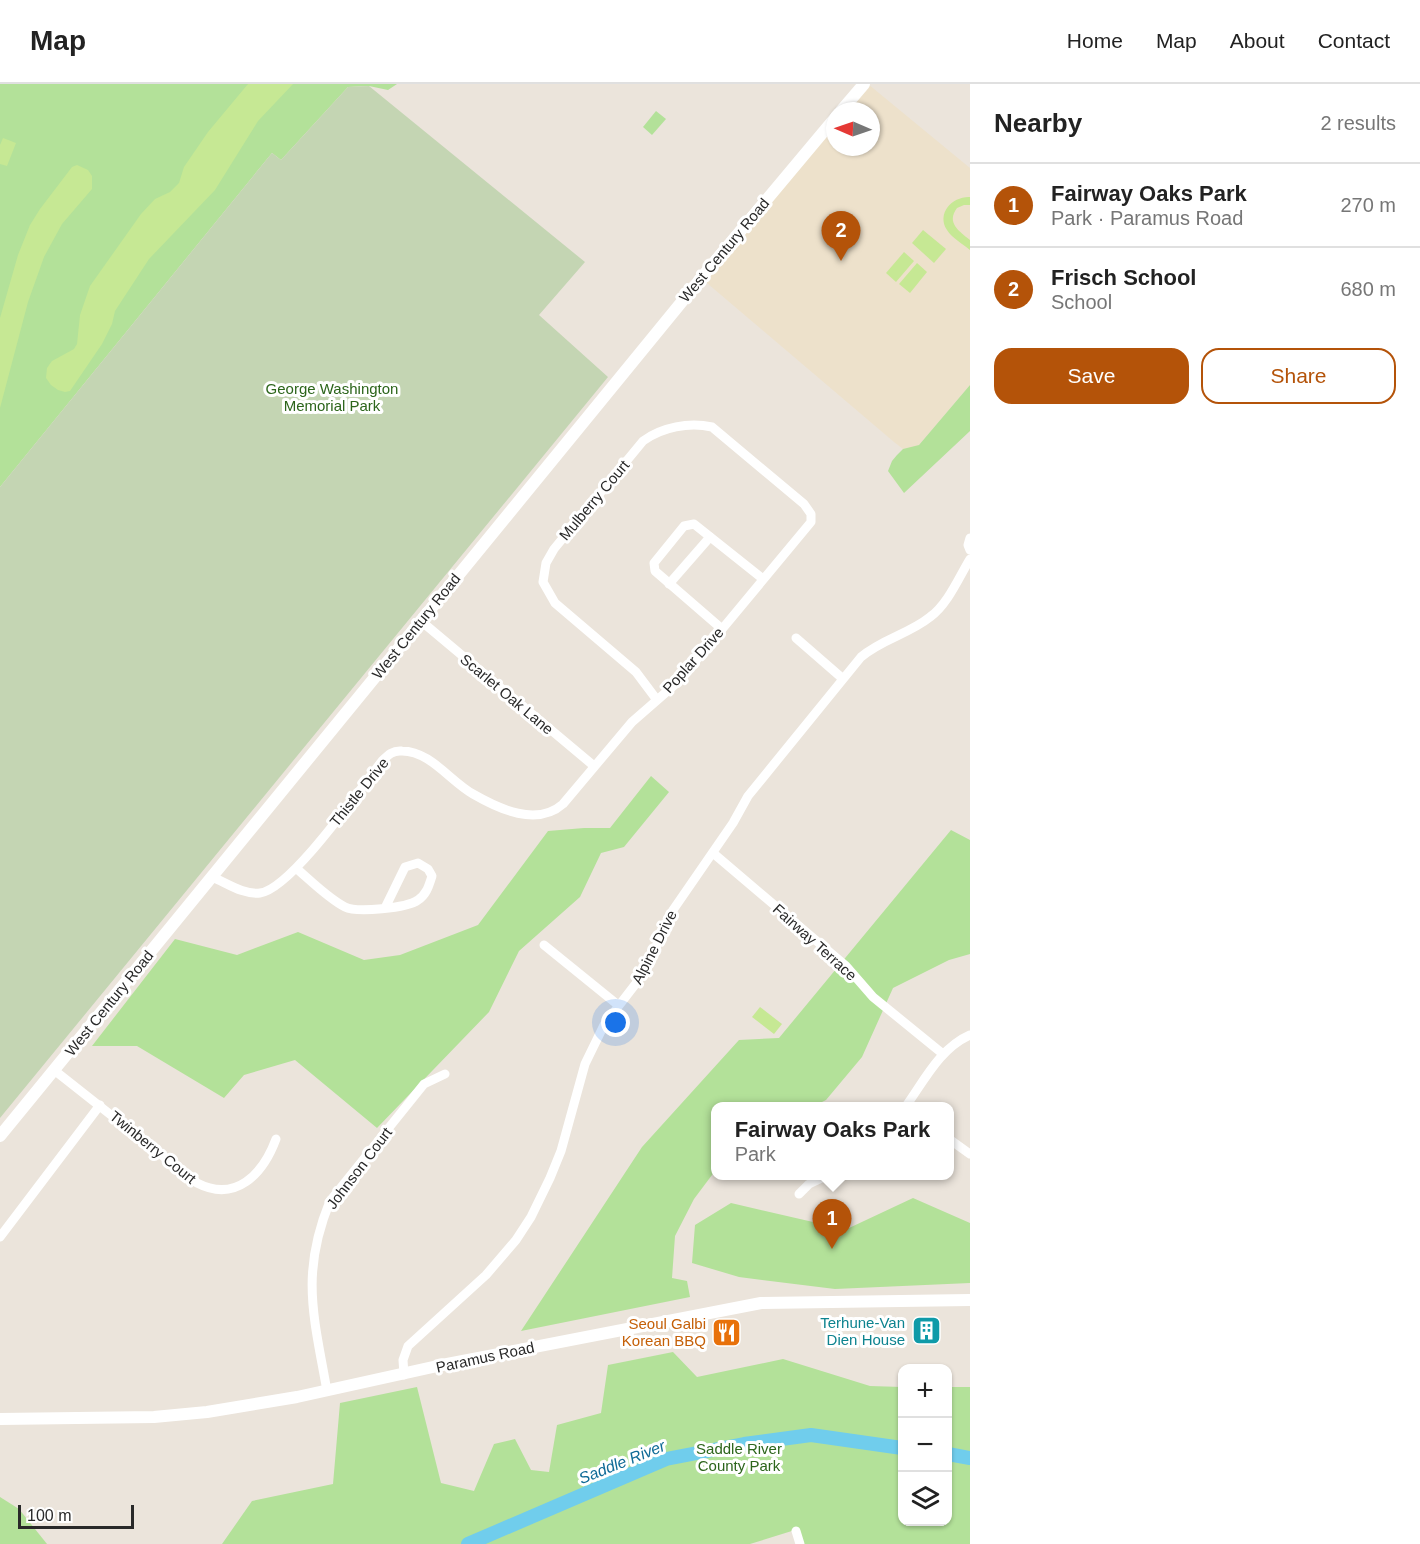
<!DOCTYPE html>
<meta charset="utf-8">
<style>
body{margin:0;font-family:Helvetica,sans-serif;background:#f2f2f2;color:#222}
.controls{position:absolute;right:18px;bottom:18px;display:grid;overflow:hidden;border-radius:12px;box-shadow:0 2px 4px #0004}
.controls button{width:54px;height:54px;display:grid;place-items:center;padding:0;border:0;border-bottom:2px solid #e0e0e0;background:#fff;color:#222;font:30px sans-serif}
.compass{position:absolute;left:826px;top:18px;width:54px;height:54px;border-radius:50%;background:#fff;box-shadow:0 2px 4px #0004;rotate:272deg}
.scale{position:absolute;left:18px;bottom:15px;width:116px;box-sizing:border-box;padding-left:6px;border:3px solid #292929;border-top:0;font-size:16px;line-height:21px;white-space:nowrap;color:#292929;-webkit-text-stroke:4px #fff;paint-order:stroke}
.you{position:absolute;left:616px;top:939px;width:21px;height:21px;margin:-15px;border:4px solid #fff;border-radius:50%;background:#1a73e8;box-shadow:0 0 0 9px #1a73e833}
.badge{display:grid;place-items:center;width:39px;height:39px;border-radius:50%;background:#b45309;color:#fff;font-size:20px;font-weight:700}
.pin{position:absolute;translate:-50% -50px;filter:drop-shadow(0 2px 3px #0008)}
.pin::after{content:'';position:absolute;top:32px;width:21px;height:18px;background:inherit;clip-path:polygon(0 0,100% 0,50% 100%)}
.popup{position:absolute;left:711px;top:1018px;width:243px;height:78px;box-sizing:border-box;display:grid;place-content:center;border-radius:12px;background:#fff;filter:drop-shadow(0 2px 4px #0005);font-size:20px;white-space:nowrap;color:#767676}
.popup b{font-size:22px;color:#222}
.popup::after{content:'';position:absolute;left:50%;top:100%;margin-left:-12px;border:12px solid transparent;border-top-color:#fff}
.list{margin:0;padding:0;list-style:none}
h2{display:flex;justify-content:space-between;align-items:center;height:78px;margin:0;padding:0 24px;font-size:26px}
h2 small{font-size:20px;font-weight:400;color:#767676}
.list li{display:grid;grid-template-columns:39px 1fr auto;gap:18px;align-items:center;box-sizing:border-box;height:84px;padding:0 24px;border-top:2px solid #e0e0e0}
.list b{display:block;font-size:22px;white-space:nowrap}
.list p{margin:0;font-size:20px;white-space:nowrap;color:#767676}
.list em{font-size:20px;font-style:normal;color:#767676}
.actions{display:flex;gap:12px;padding:18px 24px}
.actions a{flex:1;padding:14px 0;border:2px solid #b45309;border-radius:18px;text-align:center;font-size:21px;color:#b45309}
.actions .main{background:#b45309;color:#fff}
.icon{flex:none;width:33px;height:33px;fill:none;stroke:currentColor;stroke-width:2;stroke-linecap:round;stroke-linejoin:round}
.map{position:relative;flex:none;width:970px;height:1460px;overflow:hidden}
header{display:flex;align-items:center;gap:36px;box-sizing:border-box;height:84px;padding:0 30px;background:#fff;border-bottom:2px solid #e0e0e0}
header strong{font-size:28px}
nav{display:flex;gap:33px;margin-inline-start:auto;font-size:21px}
main{display:flex}
aside{flex:1;background:#fff}
.map>svg:first-child{display:block}
</style>
<header>
<strong>Map</strong>
<nav><a>Home</a><a>Map</a><a>About</a><a>Contact</a></nav>
</header>
<main>
<div class="map">
<svg width="970" height="1460" viewBox="0 0 970 1460">
<rect width="100%" height="100%" fill="#ebe4db"/>
<polygon fill="#ede1cb" points="868,0 970,84 970,301 919,361 913,364 903,365 894,358 701,194 835,34 835,63 871,63 871,27 841,27"/>
<g fill="#b3e199">
<polygon points="0,0 397,0 388,6 369,2 348,3 281,76 272,69 0,403"/>
<polygon points="656,27 666,35 652,51 643,43"/>
<polygon points="970,301 970,347 904,409 888,387 892,377 897,371 903,365 919,361"/>
<polygon points="651,692 669,708 624,763 601,769 580,813 519,867 489,928 377,1044 295,976 244,991 224,1014 137,962 92,962 175,855 237,871 298,848 364,876 400,871 478,841 548,747 584,744 610,744"/>
<polygon points="951,746 970,756 970,870 949,876 893,904 862,973 826,1016 814,1022 715,1022 715,1087 694,1115 675,1152 672,1194 687,1197 690,1213 521,1247 642,1063 739,956 779,954"/>
<polygon points="913,1114 970,1139 970,1199 835,1205 739,1193 692,1179 695,1141 731,1119 813,1138 832,1152"/>
<polygon points="673,1268 697,1293 783,1275 870,1302 902,1303 902,1438 948,1438 948,1303 970,1303 970,1460 799,1460 795,1446 750,1460 222,1460 252,1417 333,1400 340,1319 417,1303 441,1399 474,1407 494,1360 515,1355 531,1386 549,1388 557,1341 601,1329 608,1281"/>
<polygon points="0,1413 19,1425 47,1460 0,1460"/>
</g>
<polygon fill="#c4d5b3" points="369,2 585,178 539,231 608,293 0,1034 0,403 272,69 281,76 348,3"/>
<g fill="#c6e894">
<polygon points="248,0 293,0 258,37 215,106 149,175 115,227 112,240 102,260 70,307 65,308 58,306 51,301 46,294 47,284 52,277 74,265 77,260 80,231 90,202 141,130 155,115 170,108 179,99 184,83 208,48"/>
<polygon points="3,54 16,59 7,82 0,80 0,61"/>
<polygon points="77,81 88,86 92,92 92,105 62,140 44,173 28,218 0,324 0,234 18,171 30,141 40,125 72,83"/>
<path d="M970,113v8h-6l-7,3c-11,15 2,23 13,32v10c-7,-6 -18,-12 -23,-20 -11,-17 6,-34 23,-33z"/>
<polygon points="923,146 946,165 934,179 912,159"/>
<polygon points="904,168 914,177 896,198 886,189"/>
<polygon points="917,179 927,188 910,209 899,200"/>
<polygon points="760,923 782,940 774,950 752,933"/>
</g>
<g fill="none" stroke-linecap="round" stroke-linejoin="round">
<g stroke="#70cdec" stroke-width="14">
<polyline points="948,1370 970,1374"/>
<polyline points="468,1460 666,1375 744,1360 811,1351 902,1364"/>
</g>
<g stroke="#fff" stroke-width="9">
<polyline points="970,454 968,461 970,466"/>
<polyline points="669,500 710,453"/>
<polyline points="421,537 594,682"/>
<polyline points="722,545 655,487 654,479 684,442 694,440 763,495"/>
<polyline points="796,554 842,594"/>
<polyline points="713,769 846,882 873,913 943,970"/>
<path d="M297,785c14,12 32,30 48,38 12,6 62,1 73,-7 9,-6 11,-15 14,-24l-4,-7 -10,-6 -13,4 -20,41"/>
<path d="M212,793c15,6 31,18 48,16 31,-4 100,-104 122,-132 6,-6 11,-11 20,-10 28,0 48,30 71,43 26,15 64,33 90,10l69,-82 47,-41 132,-159v-8l-7,-10 -92,-77c-23,-5 -50,0 -69,14l-89,108 -8,14 -3,19 12,21 81,69 21,28"/>
<polyline points="544,861 618,921"/>
<path d="M54,986l143,113c39,20 66,-9 79,-44"/>
<path d="M906,1022c18,-25 34,-58 64,-71"/>
<polyline points="949,1055 970,1070"/>
<polyline points="799,1110 809,1100 826,1092"/>
<polyline points="0,1153 100,1021"/>
<path d="M404,1291l-1,-15 5,-14 78,-71 30,-35 15,-23 19,-39 11,-27 24,-87 19,-39 40,-52 29,-63 60,-87 15,-27 113,-139c21,-18 48,-23 69,-40 18,-13 29,-40 40,-58"/>
<path d="M327,1307c-13,-74 -27,-117 3,-190l94,-117 21,-10"/>
<polyline points="796,1447 800,1460"/>
</g>
<g stroke="#fff" stroke-width="12">
<polyline points="841,27 864,0"/>
<polyline points="0,1052 707,187 835,34"/>
<polyline points="0,1335 154,1333 207,1328 297,1313 442,1281 761,1219 970,1216"/>
</g>
</g>
<defs>
<symbol id="building-square" viewBox="-11 -11 22 22"><rect x="-9" y="-9" width="18" height="18" rx="4" fill="#0f9aa8" stroke="#fff"/><path d="M-4-6H4V6H1V3H-1V6H-4ZM-2.5-4.3h1.7v1.8h-1.7ZM.8-4.3h1.7v1.8H.8ZM-2.5-1h1.7V.8h-1.7ZM.8-1h1.7V.8H.8Z" fill="#fff"/></symbol>
<symbol id="restaurant-square" viewBox="-11 -11 22 22"><rect x="-9" y="-9" width="18" height="18" rx="4" fill="#e8710a" stroke="#fff"/><path d="M-5-6h1v4h1v-4h1v4h1v-4h1v5L-1.5 .5V6h-2V.5L-5-1ZM5-6V6H3V1.5H1.5Q1.5-4 5-6Z" fill="#fff"/></symbol>
</defs>
<g fill-rule="evenodd">
<use href="#building-square" x="910" y="1230" width="33" height="33"/>
<use href="#restaurant-square" x="710" y="1232" width="33" height="33"/>
</g>
<g text-anchor="middle" dominant-baseline="central" stroke-width="6" stroke-linejoin="round" paint-order="stroke">
<g font-size="15" fill="#292929" stroke="#fff">
<text transform="translate(724 166) rotate(-50)">West Century Road</text>
<text transform="translate(594 416) rotate(-50)">Mulberry Court</text>
<text transform="translate(416 542) rotate(-51)">West Century Road</text>
<text transform="translate(693 576) rotate(-48)">Poplar Drive</text>
<text transform="translate(507 610) rotate(40)">Scarlet Oak Lane</text>
<text transform="translate(359 708) rotate(-51)">Thistle Drive</text>
<text transform="translate(815 858) rotate(42)">Fairway Terrace</text>
<text transform="translate(654 863) rotate(-63)">Alpine Drive</text>
<text transform="translate(109 919) rotate(-51)">West Century Road</text>
<text transform="translate(153 1063) rotate(39)">Twinberry Court</text>
<text transform="translate(359 1084) rotate(-53)">Johnson Court</text>
<text transform="translate(485 1273) rotate(-12)">Paramus Road</text>
</g>
<g font-size="15" fill="#2c651b" stroke="#fff">
<text x="332" y="304">George Washington<tspan x="332" dy="17">Memorial Park</tspan></text>
<text x="739" y="1364">Saddle River<tspan x="739" dy="17">County Park</tspan></text>
</g>
<g font-size="15" fill="#0d838f" stroke="#fff" text-anchor="end">
<text x="905" y="1238">Terhune-Van<tspan x="905" dy="17">Dien House</tspan></text>
</g>
<g font-size="15" fill="#c56008" stroke="#fff" text-anchor="end">
<text x="706" y="1239">Seoul Galbi<tspan x="706" dy="17">Korean BBQ</tspan></text>
</g>
<g font-size="16" font-style="italic" fill="#106b97" stroke="#fff">
<text transform="translate(622 1378) rotate(-22)">Saddle River</text>
</g>
</g>
</svg>
<div class="controls">
<button>+</button>
<button>−</button>
<button><svg class="icon" aria-label="layers" viewBox="0 0 24 24"><path d="M12 4l9 5-9 5-9-5zM3 14l9 5 9-5"/></svg></button>
</div>
<svg class="compass" viewBox="-18 -18 36 36"><path d="M0-13l5 13h-10z" fill="#e53935"/><path d="M0 13l5-13h-10z" fill="#767676"/></svg>
<div class="scale">100 m</div>
<div class="you"></div>
<div class="pin badge" style="left:832px;top:1165px">1</div>
<div class="popup"><b>Fairway Oaks Park</b>Park</div>
<div class="pin badge" style="left:841px;top:177px">2</div>
</div>
<aside>
<h2>Nearby<small>2 results</small></h2>
<ul class="list">
<li><span class="badge">1</span><div><b>Fairway Oaks Park</b><p>Park · Paramus Road</p></div><em>270 m</em></li>
<li><span class="badge">2</span><div><b>Frisch School</b><p>School</p></div><em>680 m</em></li>
</ul>
<div class="actions"><a class="main">Save</a><a>Share</a></div>
</aside>
</main>
